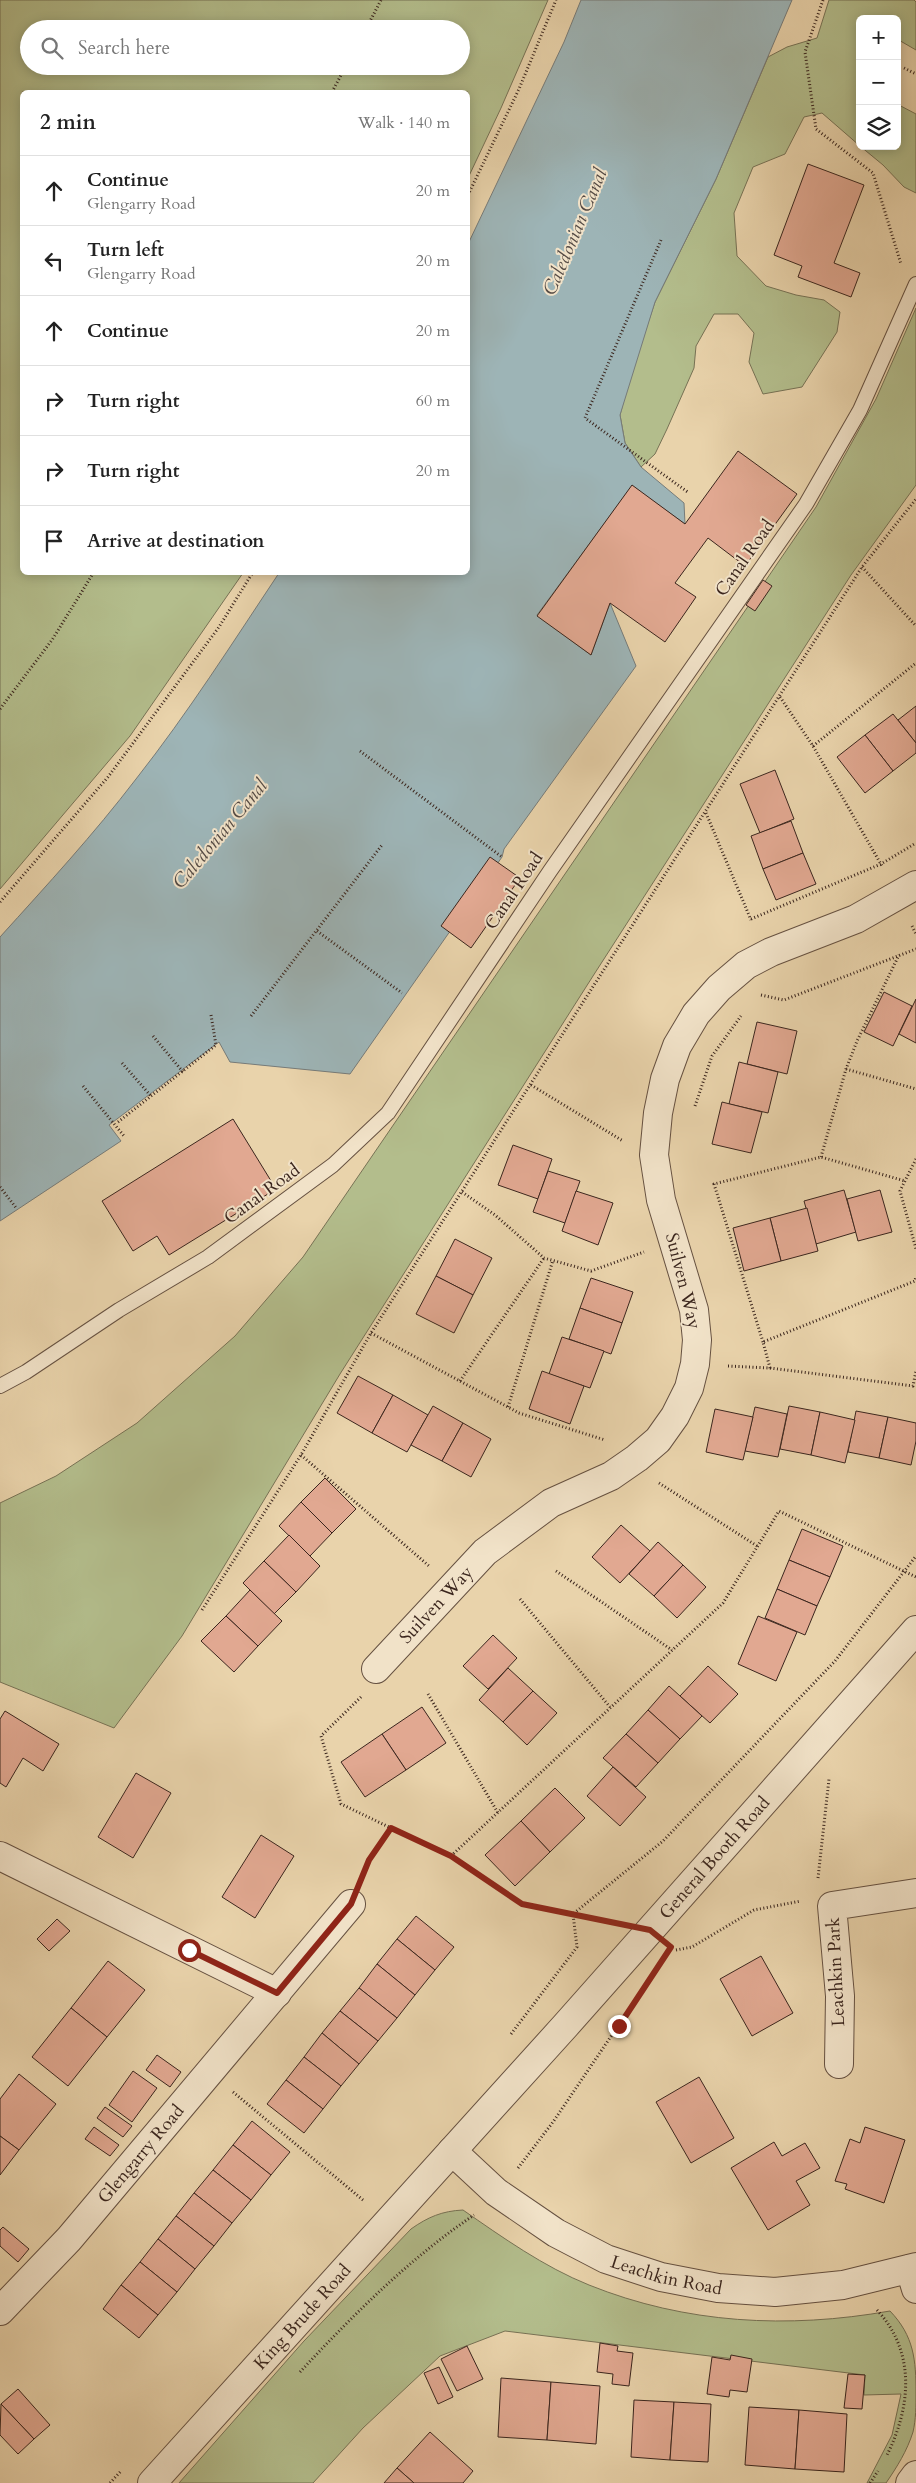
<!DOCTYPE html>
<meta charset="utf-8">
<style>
body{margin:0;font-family:Cardo,serif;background:#f2f2f2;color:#222}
.controls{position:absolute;right:15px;top:15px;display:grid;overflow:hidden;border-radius:8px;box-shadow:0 2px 12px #0003}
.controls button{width:45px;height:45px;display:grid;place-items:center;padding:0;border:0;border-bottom:1px solid #e0e0e0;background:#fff;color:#222;font:25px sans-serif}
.stop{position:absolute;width:15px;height:15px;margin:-11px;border:4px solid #8f2418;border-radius:50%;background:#fff}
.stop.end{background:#8f2418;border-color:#fff;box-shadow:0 1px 5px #0008}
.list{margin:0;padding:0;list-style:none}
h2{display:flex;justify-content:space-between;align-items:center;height:65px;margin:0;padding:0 20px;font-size:21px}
h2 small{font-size:16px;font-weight:400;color:#767676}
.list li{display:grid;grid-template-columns:32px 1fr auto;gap:15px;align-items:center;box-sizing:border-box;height:70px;padding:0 20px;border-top:1px solid #e0e0e0}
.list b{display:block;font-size:19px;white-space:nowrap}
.list p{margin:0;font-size:16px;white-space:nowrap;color:#767676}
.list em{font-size:16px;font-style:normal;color:#767676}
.icon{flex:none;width:28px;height:28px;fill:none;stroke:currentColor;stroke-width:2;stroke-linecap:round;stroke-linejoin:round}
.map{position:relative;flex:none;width:916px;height:2483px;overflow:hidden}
.search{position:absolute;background:#fff;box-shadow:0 2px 12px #0003;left:20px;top:20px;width:450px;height:55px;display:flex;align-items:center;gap:12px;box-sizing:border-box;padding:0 18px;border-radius:28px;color:#767676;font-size:19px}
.panel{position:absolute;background:#fff;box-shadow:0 2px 12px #0003;left:20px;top:90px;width:450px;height:485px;border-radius:8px}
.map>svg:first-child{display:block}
</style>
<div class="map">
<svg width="916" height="2483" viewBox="0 0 916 2483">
<rect width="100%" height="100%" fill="#e9d3ab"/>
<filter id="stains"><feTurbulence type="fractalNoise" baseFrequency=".004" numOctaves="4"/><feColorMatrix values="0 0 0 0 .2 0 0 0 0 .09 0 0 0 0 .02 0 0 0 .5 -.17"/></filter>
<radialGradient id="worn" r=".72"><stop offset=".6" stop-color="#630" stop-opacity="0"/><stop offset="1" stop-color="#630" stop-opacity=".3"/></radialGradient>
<g fill="#b3bd8c" stroke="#777255" fill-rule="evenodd">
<path d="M0,0h548l-47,108 -33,70v-86h-446v480l221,1 -113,163 -130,153zM29,29h432v37h-432z"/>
<polygon points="829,0 914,0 916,2 916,50 897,39 897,19 860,19 860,146 822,113 804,117 785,154 753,167 734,213 737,256 766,286 796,295 824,300 840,312 837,332 802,387 763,394 749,362 754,333 738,314 714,314 696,346 694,368 667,429 655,454 641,467 625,443 620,415 629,380 655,302 716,179 768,57 787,47 817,38"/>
<polygon points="897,104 916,114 916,193 904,187 883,165 860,146 897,146"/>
<polygon points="916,308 916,485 851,575 593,976 340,1374 182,1636 114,1728 0,1682 0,1503 56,1476 137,1423 235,1336 303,1257 816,507 876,399"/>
<path d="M463,2210c39,27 81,57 126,75 97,39 199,44 301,26 24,25 26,49 26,82 0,13 0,26 -3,39 -6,19 -16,35 -27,51h-19l25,-48 9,-41 -37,1 1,-20 -360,-44 -65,25 -77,72 -50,55h-134l125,-142 107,-112c17,-12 31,-18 52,-19z"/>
</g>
<path fill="#9db4b6" stroke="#767b79" d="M581,0h211l-76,179 -61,123 -35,113 5,28 16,24 43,36 1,21 -53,-38 -95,129 54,40 19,-52 26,63 -132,183 -2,8 -152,217 -120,-12 -11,-20 -110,83 12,16 -121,80v-284c47,-52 94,-103 136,-158 52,-66 97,-137 143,-206l189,-1v-328l96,-202z"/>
<g fill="#e1a891" stroke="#3b261e">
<polygon points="808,164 864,185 834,263 860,273 851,297 798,277 802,266 774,255"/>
<polygon points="738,451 797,494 745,566 708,538 675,583 696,597 665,642 610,603 591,655 537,616 632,485 685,524"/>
<polygon points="763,580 772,586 755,611 746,605"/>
<polygon points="916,706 916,743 898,720"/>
<polygon points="893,714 916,743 916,753 893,771 865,735"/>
<polygon points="865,735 893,771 865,793 837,757"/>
<polygon points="775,770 794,819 760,833 740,784"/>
<polygon points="791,821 803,853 763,869 751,836"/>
<polygon points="803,853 816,884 776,900 763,869"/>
<polygon points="490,857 520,878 471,948 441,926"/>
<polygon points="884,992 912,1006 893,1046 864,1032"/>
<polygon points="916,999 916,1043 899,1034"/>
<polygon points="757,1022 797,1031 787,1074 747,1064"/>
<polygon points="739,1062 778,1072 768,1113 729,1104"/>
<polygon points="722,1102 762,1112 751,1153 712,1144"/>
<polygon points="233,1119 276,1189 169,1255 157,1236 133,1251 102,1201"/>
<polygon points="513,1145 552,1159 538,1199 498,1185"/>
<polygon points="548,1171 580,1181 565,1223 533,1212"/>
<polygon points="844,1190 856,1232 816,1244 804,1201"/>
<polygon points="880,1190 892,1232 858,1241 847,1199"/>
<polygon points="576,1191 613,1203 598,1245 562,1231"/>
<polygon points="807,1208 818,1251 781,1261 770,1218"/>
<polygon points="770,1218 781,1261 744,1271 733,1228"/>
<polygon points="455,1239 492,1258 473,1295 436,1276"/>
<polygon points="436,1276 473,1295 454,1333 416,1314"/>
<polygon points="591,1278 633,1292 622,1323 580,1308"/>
<polygon points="580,1308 622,1323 611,1354 569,1339"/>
<polygon points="562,1337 604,1351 590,1388 549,1374"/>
<polygon points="542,1371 584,1386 570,1424 529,1409"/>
<polygon points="358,1376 393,1395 372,1433 337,1413"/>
<polygon points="393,1395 428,1415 407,1452 372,1433"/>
<polygon points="433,1406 463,1423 442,1461 411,1445"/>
<polygon points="789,1406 820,1412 811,1455 780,1449"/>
<polygon points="755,1407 787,1414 778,1457 745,1451"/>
<polygon points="715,1409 753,1417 743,1460 706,1452"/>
<polygon points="856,1411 888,1417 879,1458 848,1452"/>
<polygon points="820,1412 855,1420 845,1463 811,1455"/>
<polygon points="888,1417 916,1423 916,1441 911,1465 879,1458"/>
<polygon points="463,1423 491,1439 471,1477 442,1461"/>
<polygon points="325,1478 356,1509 332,1533 301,1502"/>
<polygon points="301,1502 332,1533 310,1556 279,1526"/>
<polygon points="621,1525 650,1551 620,1583 592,1557"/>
<polygon points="802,1529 843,1546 830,1577 789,1560"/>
<polygon points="289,1535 320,1566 296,1592 264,1561"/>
<polygon points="658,1542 683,1565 654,1596 629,1574"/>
<polygon points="789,1560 830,1577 817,1606 777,1589"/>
<polygon points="264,1561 296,1592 274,1614 243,1583"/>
<polygon points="683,1565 706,1587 677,1618 654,1596"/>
<polygon points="777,1589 817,1606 805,1635 765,1618"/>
<polygon points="250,1590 282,1621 258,1646 226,1616"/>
<polygon points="226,1616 258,1646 234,1672 201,1641"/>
<polygon points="758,1616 797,1632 776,1681 738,1664"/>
<polygon points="493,1635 517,1658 488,1689 463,1666"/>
<polygon points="708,1666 738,1694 710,1723 680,1696"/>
<polygon points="508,1668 533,1691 503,1722 479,1700"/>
<polygon points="669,1686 702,1716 680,1739 648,1710"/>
<polygon points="533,1691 557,1713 527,1745 503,1722"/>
<polygon points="422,1707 446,1743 406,1770 382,1734"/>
<polygon points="648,1710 680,1739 658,1763 626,1734"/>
<polygon points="5,1711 59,1744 43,1771 23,1758 6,1787 0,1783 0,1719"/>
<polygon points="382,1734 406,1770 365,1797 341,1762"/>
<polygon points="626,1734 658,1763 636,1787 603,1758"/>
<polygon points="613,1767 646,1797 620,1826 587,1796"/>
<polygon points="136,1773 171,1793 133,1858 98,1837"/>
<polygon points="555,1788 585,1818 550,1852 521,1821"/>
<polygon points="521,1821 550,1852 515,1886 485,1855"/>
<polygon points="261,1835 294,1856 255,1918 222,1897"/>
<polygon points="416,1916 454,1947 435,1970 397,1939"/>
<polygon points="57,1919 70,1931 49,1951 37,1939"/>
<polygon points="397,1939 435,1970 415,1995 377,1964"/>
<polygon points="761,1956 793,2013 752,2036 720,1979"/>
<polygon points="108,1961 145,1990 107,2037 71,2008"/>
<polygon points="377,1964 415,1995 397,2018 359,1988"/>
<polygon points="359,1988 397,2018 378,2041 340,2011"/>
<polygon points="71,2008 107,2037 68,2086 32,2057"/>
<polygon points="340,2011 378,2041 359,2064 322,2033"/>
<polygon points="322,2033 359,2064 341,2086 304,2057"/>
<polygon points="157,2055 181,2072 170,2087 146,2070"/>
<polygon points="304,2057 341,2086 323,2109 286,2080"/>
<polygon points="133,2071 157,2088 132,2122 109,2105"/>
<polygon points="19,2074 56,2104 19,2150 0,2136 0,2099"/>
<polygon points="699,2077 734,2138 691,2163 656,2102"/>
<polygon points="286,2080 323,2109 304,2133 267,2104"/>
<polygon points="105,2107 132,2126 123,2137 97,2118"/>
<polygon points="252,2121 290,2152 271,2175 233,2145"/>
<polygon points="94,2127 119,2145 110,2156 85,2139"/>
<polygon points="865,2127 905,2140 884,2203 845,2189 847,2184 835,2181 850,2139 860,2143"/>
<polygon points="0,2136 19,2150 0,2175"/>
<polygon points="774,2142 782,2156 805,2143 820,2168 796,2181 810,2205 768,2230 731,2168"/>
<polygon points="233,2145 271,2175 251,2200 213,2170"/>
<polygon points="213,2170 251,2200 232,2223 194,2193"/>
<polygon points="194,2193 232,2223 214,2246 176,2216"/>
<polygon points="176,2216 214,2246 195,2269 158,2239"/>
<polygon points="3,2227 29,2249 18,2262 0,2246 0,2230"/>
<polygon points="158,2239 195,2269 177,2292 140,2262"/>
<polygon points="140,2262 177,2292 158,2315 121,2285"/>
<polygon points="121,2285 158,2315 139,2338 103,2309"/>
<polygon points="600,2343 618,2346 617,2351 633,2353 629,2386 612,2384 613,2374 597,2372"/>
<polygon points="467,2346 483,2379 457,2391 441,2359"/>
<polygon points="731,2355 752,2359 747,2392 730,2390 729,2397 707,2394 712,2357 730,2360"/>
<polygon points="439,2367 453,2397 438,2404 424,2373"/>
<polygon points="848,2374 865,2375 862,2409 844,2408"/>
<polygon points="501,2378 551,2382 547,2440 498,2437"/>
<polygon points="551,2382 600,2386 596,2444 547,2440"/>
<polygon points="18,2389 50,2425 34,2439 1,2404"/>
<polygon points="634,2400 674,2402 670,2460 631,2457"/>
<polygon points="674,2402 711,2404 708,2462 670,2460"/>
<polygon points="1,2404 34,2439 18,2454 0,2435"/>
<polygon points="749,2407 799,2410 795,2469 745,2465"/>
<polygon points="799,2410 847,2414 844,2472 795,2469"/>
<polygon points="430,2432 473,2471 463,2483 414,2483 397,2468"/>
<polygon points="397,2468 414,2483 384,2483"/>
</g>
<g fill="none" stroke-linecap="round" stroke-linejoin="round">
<defs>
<polyline id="service" points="0,1386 26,1372 119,1310 208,1257 333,1165 388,1113 550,871 806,504 860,410 916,284"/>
<g id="minor">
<path id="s1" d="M376,1669l109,-117 66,-49 60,-27 26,-18 21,-18 17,-24 14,-28 6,-24 2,-24 -3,-30 -33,-110 -7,-45 4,-42 7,-34 12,-33 19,-32 23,-26 27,-23 25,-13 85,-33 60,-34"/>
<polyline points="0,1856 277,1993"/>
<polyline points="839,2064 840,1996 832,1906 916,1893"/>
<polyline points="910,2269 916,2289"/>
<path id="s2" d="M0,2311l69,-72 282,-335"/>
<polyline points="910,2483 916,2475"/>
</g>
<g id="tertiary">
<path id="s3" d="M452,2151l44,41 60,41 50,26 55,18 57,11 57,4 68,-7 73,-18"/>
<path id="s4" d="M152,2483l414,-458 350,-395"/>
</g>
</defs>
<use href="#service" stroke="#665141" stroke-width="16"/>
<use href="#minor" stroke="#665141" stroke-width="30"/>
<use href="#tertiary" stroke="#665141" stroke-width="30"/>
<g stroke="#3b261e" stroke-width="3" stroke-dasharray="1 2.5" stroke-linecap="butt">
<polyline points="823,0 805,52 816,129 873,173 901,264"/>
<polyline points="366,29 381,0"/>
<polyline points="904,68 916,74"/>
<polyline points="332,92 346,66"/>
<polyline points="468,195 519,89 556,0"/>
<polyline points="661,240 585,418 689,493"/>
<polyline points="862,567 916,626"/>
<polyline points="780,697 813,746 882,866"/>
<polyline points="0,709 52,640 94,572"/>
<polyline points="813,746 916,663"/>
<polyline points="360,751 502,857"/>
<polyline points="706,813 751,920"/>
<polyline points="0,902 108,777 219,627 253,572"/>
<polyline points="751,919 881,864 916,843"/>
<polyline points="912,926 916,934"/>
<polyline points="317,931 402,993"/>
<polyline points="761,995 784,1000 916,949"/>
<polyline points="251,1016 382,845"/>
<polyline points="153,1036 183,1072"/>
<polyline points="122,1063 151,1096"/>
<polyline points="846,1069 916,1089"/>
<polyline points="531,1085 623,1141"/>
<polyline points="83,1086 124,1136"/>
<polyline points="695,1106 712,1056 741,1016"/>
<polyline points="118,1122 216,1045 211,1015"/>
<polyline points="821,1157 846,1069 857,1041 899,955"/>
<polyline points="916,1159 900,1191 916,1249"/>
<polyline points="0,1187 17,1209"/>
<polyline points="462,1192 495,1215 544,1258 591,1271 644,1252"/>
<polyline points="371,1333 519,1413 605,1440"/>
<polyline points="763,1342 714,1184 821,1157 905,1181"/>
<polyline points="728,1366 770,1368 763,1342 915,1281 916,1276"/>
<polyline points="770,1368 913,1386 916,1371"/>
<polyline points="460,1381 544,1258"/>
<polyline points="508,1407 553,1260"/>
<polyline points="301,1455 429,1566"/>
<polyline points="659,1483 757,1546"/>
<polyline points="556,1571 672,1650"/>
<polyline points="520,1599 610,1707"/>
<polyline points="202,1610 301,1455 371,1333 862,567 916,499"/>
<polyline points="428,1694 498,1813"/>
<polyline points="361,1697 321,1736 341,1804 391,1828 369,1860 363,1875"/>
<polyline points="391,1828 451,1856 523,1904 613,1922"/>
<polyline points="451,1856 723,1603 779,1511 916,1577"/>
<polyline points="818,1878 829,1779"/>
<polyline points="676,1950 692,1947 754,1910 801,1901"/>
<polyline points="511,2034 577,1947 573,1914 663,1841 835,1661 916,1556"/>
<polyline points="233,2092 363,2200"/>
<polyline points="518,2168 553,2122 639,1995"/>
<path d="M877,2310c39,42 34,97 10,145"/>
<path d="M300,2372c53,-57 109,-113 174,-157"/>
<polyline points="110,2483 121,2471"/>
<polyline points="870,2483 878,2471"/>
</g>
<use href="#service" stroke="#f1e2c8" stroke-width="14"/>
<use href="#minor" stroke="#f1e2c8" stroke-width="28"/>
<use href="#tertiary" stroke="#f1e2c8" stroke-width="28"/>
</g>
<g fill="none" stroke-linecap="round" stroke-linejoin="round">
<polyline stroke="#8f2418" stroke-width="6" points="189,1950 277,1993 351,1904 369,1860 391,1828 451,1856 522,1904 650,1930 671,1947 619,2026"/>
</g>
<g text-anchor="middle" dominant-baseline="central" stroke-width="4" stroke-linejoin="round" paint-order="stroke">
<g font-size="18" fill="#3b261e" stroke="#f1e2c8">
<text transform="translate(745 558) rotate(-55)">Canal Road</text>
<text transform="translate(514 891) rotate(-56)">Canal Road</text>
<text transform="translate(262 1194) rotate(-36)">Canal Road</text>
<text transform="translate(683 1281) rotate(76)">Suilven Way</text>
<text stroke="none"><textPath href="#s1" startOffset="88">Suilven Way</textPath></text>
<text stroke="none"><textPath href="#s4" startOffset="841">General Booth Road</textPath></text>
<text transform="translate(836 1972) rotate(-93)">Leachkin Park</text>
<text stroke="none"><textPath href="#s2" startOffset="211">Glengarry Road</textPath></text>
<text stroke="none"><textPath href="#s3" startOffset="252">Leachkin Road</textPath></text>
<text stroke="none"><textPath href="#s4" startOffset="224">King Brude Road</textPath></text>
</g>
<g font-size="19" font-style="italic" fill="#544a44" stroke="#f1e2c8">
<text transform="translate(575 232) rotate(-67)">Caledonian Canal</text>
<text transform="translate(220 834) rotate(-50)">Caledonian Canal</text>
</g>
</g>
<rect width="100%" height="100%" filter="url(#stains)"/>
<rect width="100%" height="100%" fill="url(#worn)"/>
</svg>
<div class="controls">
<button>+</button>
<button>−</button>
<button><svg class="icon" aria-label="layers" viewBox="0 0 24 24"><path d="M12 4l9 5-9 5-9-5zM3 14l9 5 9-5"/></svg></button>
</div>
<div class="stop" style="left:189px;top:1950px"></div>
<div class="stop end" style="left:619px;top:2026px"></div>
<div class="search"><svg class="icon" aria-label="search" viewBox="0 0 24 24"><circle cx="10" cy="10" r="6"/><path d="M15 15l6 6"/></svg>Search here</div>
<section class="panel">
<h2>2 min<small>Walk · 140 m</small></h2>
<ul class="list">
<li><svg class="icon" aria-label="ahead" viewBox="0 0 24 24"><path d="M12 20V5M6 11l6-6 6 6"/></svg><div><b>Continue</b><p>Glengarry Road</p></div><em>20 m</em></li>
<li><svg class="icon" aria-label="left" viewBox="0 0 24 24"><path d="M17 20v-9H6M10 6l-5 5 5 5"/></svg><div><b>Turn left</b><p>Glengarry Road</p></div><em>20 m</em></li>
<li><svg class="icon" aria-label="ahead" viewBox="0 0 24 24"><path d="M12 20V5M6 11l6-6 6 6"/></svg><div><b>Continue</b></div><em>20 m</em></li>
<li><svg class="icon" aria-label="right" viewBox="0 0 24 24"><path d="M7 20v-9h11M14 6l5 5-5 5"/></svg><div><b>Turn right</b></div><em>60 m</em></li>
<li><svg class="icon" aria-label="right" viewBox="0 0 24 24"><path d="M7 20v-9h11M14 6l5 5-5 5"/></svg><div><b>Turn right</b></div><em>20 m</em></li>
<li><svg class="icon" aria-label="arrive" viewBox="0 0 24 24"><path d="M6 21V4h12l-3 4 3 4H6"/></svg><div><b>Arrive at destination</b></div></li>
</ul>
</section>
</div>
